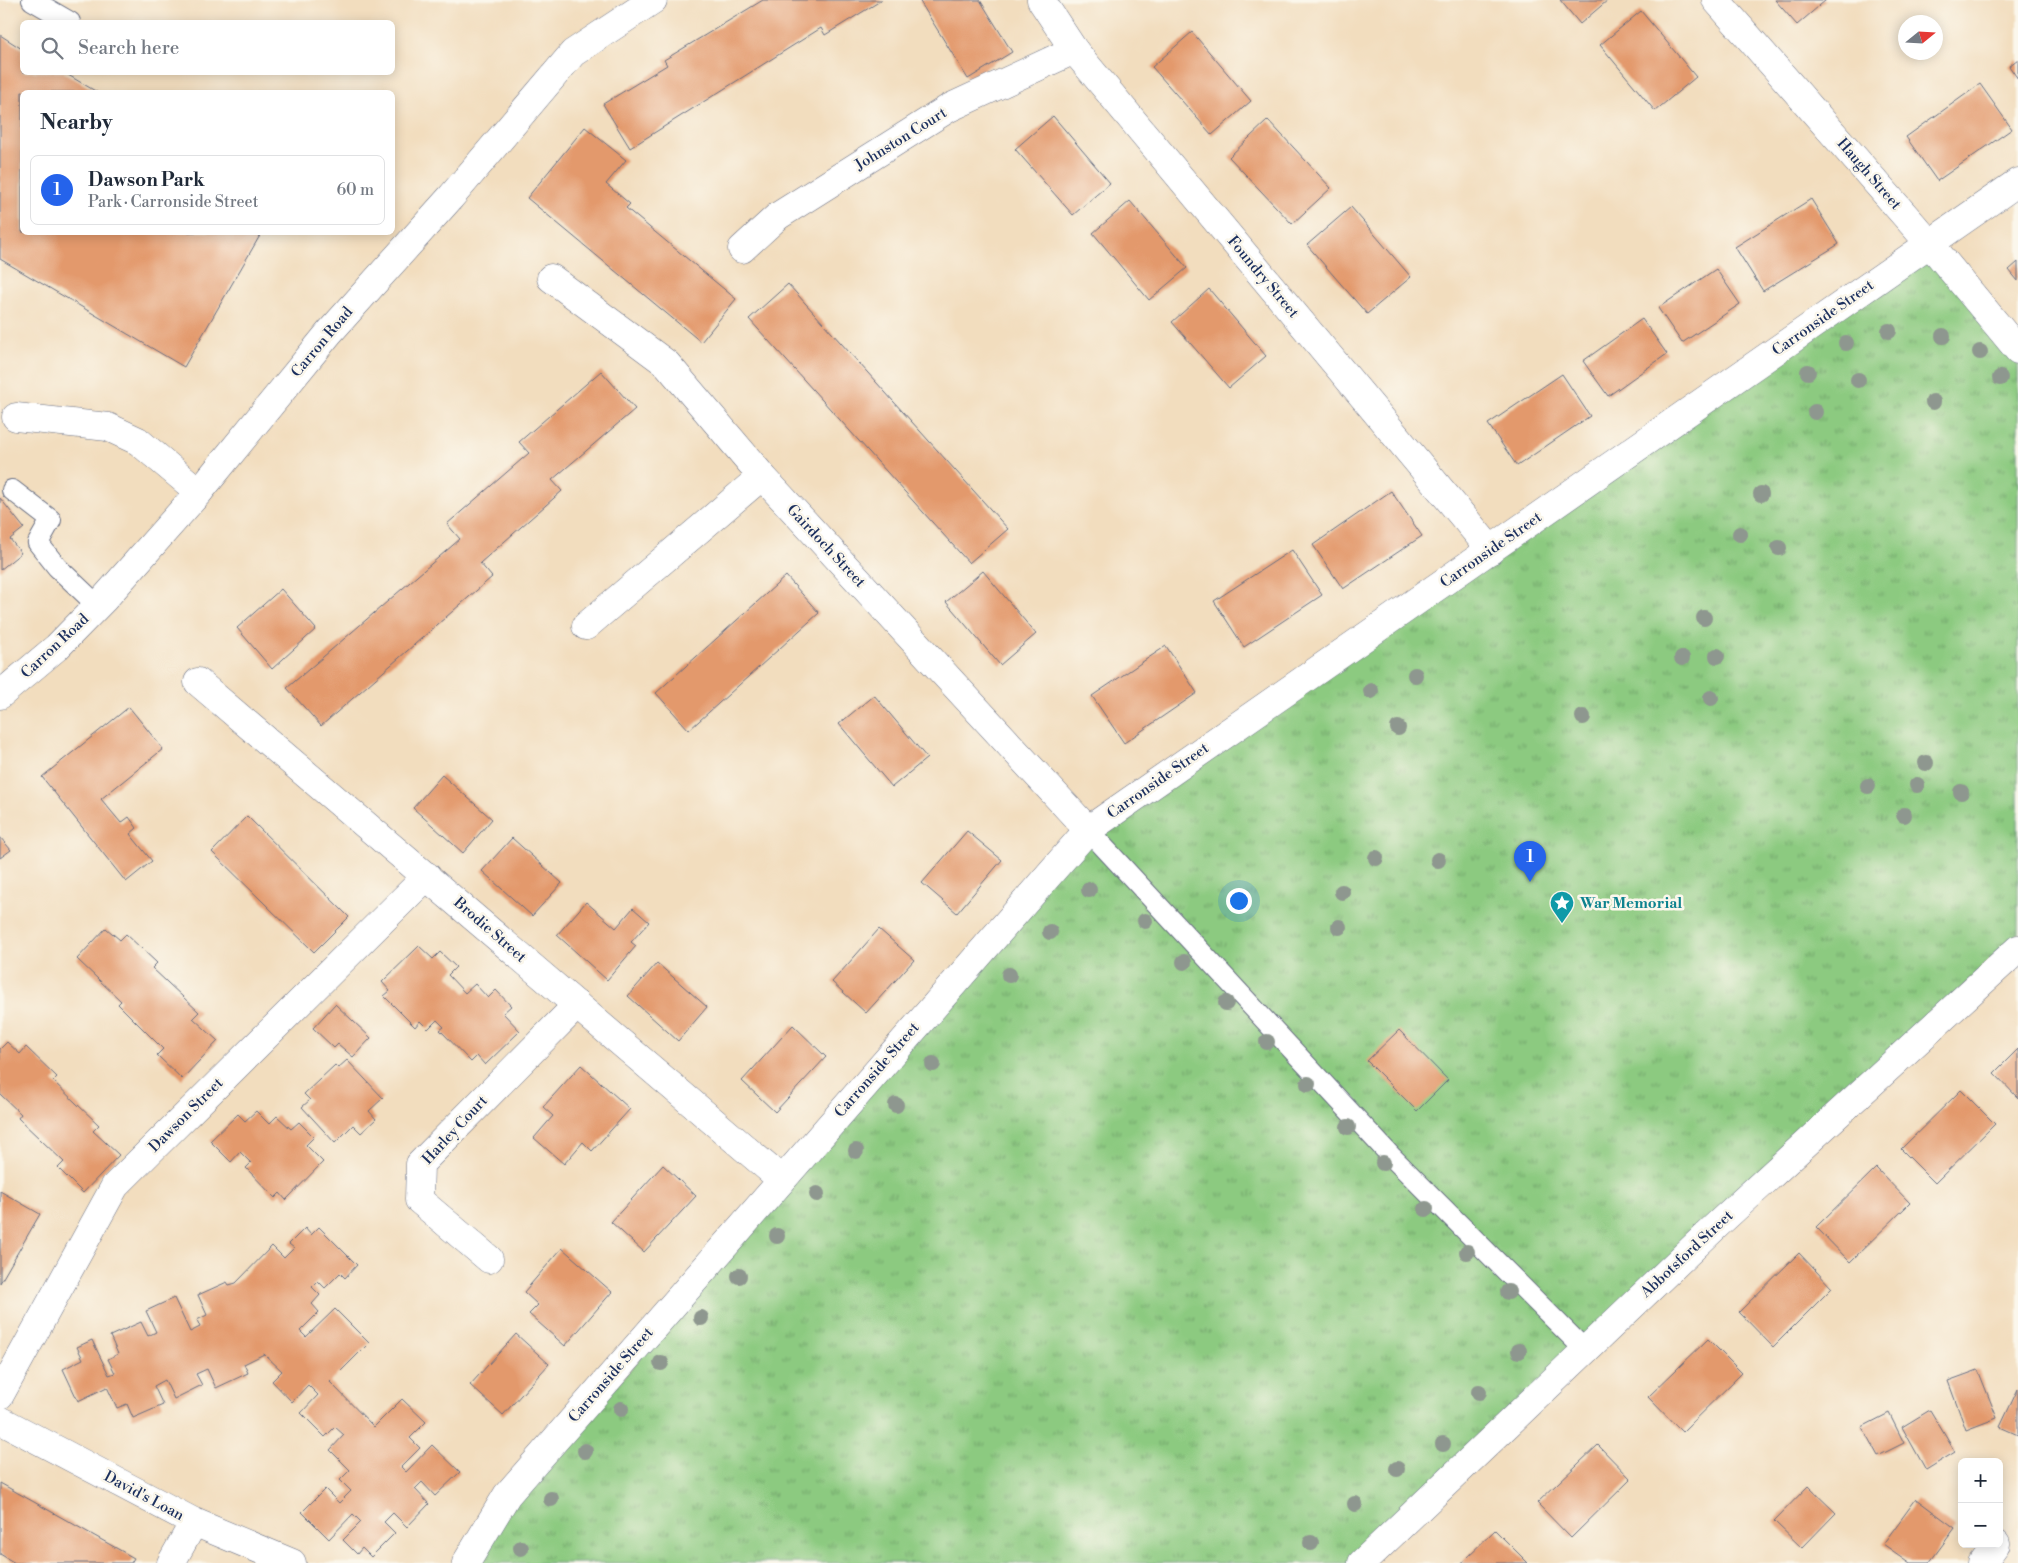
<!DOCTYPE html>
<meta charset="utf-8">
<style>
body{margin:0;font-family:"Libre Bodoni",serif;background:#f6f6f7;color:#1f2937}
.controls{position:absolute;right:15px;bottom:15px;display:grid;overflow:hidden;border-radius:8px;box-shadow:0 2px 12px #0003}
.controls button{width:45px;height:45px;display:grid;place-items:center;padding:0;border:0;border-bottom:1px solid #e0e1e3;background:#fff;color:#1f2937;font:25px sans-serif}
.compass{position:absolute;left:1898px;top:15px;width:45px;height:45px;border-radius:50%;background:#fff;box-shadow:0 2px 12px #0003;rotate:72deg}
.you{position:absolute;left:1238px;top:900px;width:18px;height:18px;margin:-12px;border:4px solid #fff;border-radius:50%;background:#1a73e8;box-shadow:0 0 0 8px #1a73e833}
.badge{display:grid;place-items:center;width:32px;height:32px;border-radius:50%;background:#2563eb;color:#fff;font-size:16px;font-weight:700}
.pin{position:absolute;translate:-50% -41px;filter:drop-shadow(0 1px 2px #0008)}
.pin::after{content:'';position:absolute;top:26px;width:18px;height:15px;background:inherit;clip-path:polygon(0 0,100% 0,50% 100%)}
.list{margin:0;padding:0;list-style:none}
h2{display:flex;justify-content:space-between;align-items:center;height:65px;margin:0;padding:0 20px;font-size:21px}
h2 small{font-size:16px;font-weight:400;color:#747a83}
.list li{display:grid;grid-template-columns:32px 1fr auto;gap:15px;align-items:center;box-sizing:border-box;height:70px;margin:0 10px 10px;padding:0 10px;border:1px solid #e0e1e3;border-radius:8px}
.list b{display:block;font-size:19px;white-space:nowrap}
.list p{margin:0;font-size:16px;white-space:nowrap;color:#747a83}
.list em{font-size:16px;font-style:normal;color:#747a83}
.icon{flex:none;width:28px;height:28px;fill:none;stroke:currentColor;stroke-width:2;stroke-linecap:round;stroke-linejoin:round}
.map{position:relative;flex:none;width:2018px;height:1563px;overflow:hidden}
.search{position:absolute;background:#fff;box-shadow:0 2px 12px #0003;left:20px;top:20px;width:375px;height:55px;display:flex;align-items:center;gap:12px;box-sizing:border-box;padding:0 18px;border-radius:8px;color:#747a83;font-size:19px}
.panel{position:absolute;background:#fff;box-shadow:0 2px 12px #0003;left:20px;top:90px;width:375px;height:145px;border-radius:8px}
.map>svg:first-child{display:block}
</style>
<div class="map">
<svg width="2018" height="1563" viewBox="0 0 2018 1563">
<defs>
<pattern id="park-tufts" width="24" height="20" patternUnits="userSpaceOnUse" patternTransform="scale(1.25)"><rect width="24" height="20" fill="#8cca80"/><path d="M3 7l-1-3M5 7V3M7 7l1-3M15 17l-1-3M17 17v-4M19 17l1-3" fill="none" stroke="#72a46c"/></pattern>
</defs>
<rect width="100%" height="100%" fill="#fbf7ec"/>
<filter id="ink" filterUnits="userSpaceOnUse"><feTurbulence type="fractalNoise" baseFrequency=".02" numOctaves="2"/><feDisplacementMap in="SourceGraphic" scale="10" xChannelSelector="R" yChannelSelector="G"/><feConvolveMatrix kernelMatrix="1 2 1 2 8 2 1 2 1" color-interpolation-filters="sRGB"/></filter>
<filter id="wash" filterUnits="userSpaceOnUse"><feTurbulence type="fractalNoise" baseFrequency=".0096" numOctaves="4" result="noise"/><feDisplacementMap in="SourceGraphic" scale="20" xChannelSelector="R" yChannelSelector="G"/><feGaussianBlur stdDeviation="1.12" result="paint"/><feColorMatrix in="noise" values="0 0 0 0 0 0 0 0 0 0 0 0 0 0 0 0 0 1.4 0 .05"/><feComposite in="paint" operator="in"/></filter>
<g filter="url(#wash)">
<rect width="100%" height="100%" fill="#f2ddbe"/>
<polygon fill="url(#park-tufts)" stroke="#547c6f" points="1930,244 2018,350 2018,933 1718,1224 1362,1563 466,1563 1088,830"/>
<g id="blocks">
<g fill="#e3996c">
<polygon points="763,0 882,0 825,35 821,28 630,148 603,104 667,65 664,60"/>
<polygon points="919,0 980,0 1012,52 968,79"/>
<polygon points="1560,0 1608,0 1580,24"/>
<polygon points="1775,0 1826,0 1797,25"/>
<polygon points="1641,11 1696,77 1655,111 1600,45"/>
<polygon points="1192,32 1251,101 1212,135 1152,67"/>
<polygon points="0,35 22,49 22,72 63,72 97,92 22,92 22,232 262,232 184,367 0,259"/>
<polygon points="2018,59 2018,79 2009,66"/>
<polygon points="1980,84 2012,129 1937,181 1906,137"/>
<polygon points="1053,116 1110,183 1073,215 1015,149"/>
<polygon points="1268,120 1331,188 1292,224 1229,157"/>
<polygon points="585,127 626,160 606,184 630,204 626,208 736,299 701,342 527,198"/>
<polygon points="1811,199 1839,244 1763,291 1735,247"/>
<polygon points="1130,201 1187,268 1149,300 1093,233"/>
<polygon points="1351,207 1411,277 1367,314 1307,245"/>
<polygon points="2018,262 2018,281 2009,270"/>
<polygon points="1716,269 1740,304 1682,343 1658,308"/>
<polygon points="788,284 1008,529 969,563 749,319"/>
<polygon points="1209,289 1266,356 1229,388 1172,322"/>
<polygon points="1642,319 1667,354 1608,396 1583,361"/>
<polygon points="601,371 635,409 552,480 562,491 480,563 492,577 321,726 287,688 460,539 447,524 529,453 519,442"/>
<polygon points="1562,374 1590,416 1517,466 1488,424"/>
<polygon points="1391,491 1422,536 1343,589 1313,545"/>
<polygon points="0,498 24,528 10,539 21,553 0,570"/>
<polygon points="1292,550 1322,595 1244,647 1214,601"/>
<polygon points="983,571 1036,634 1000,665 946,602"/>
<polygon points="786,576 819,613 689,730 656,693"/>
<polygon points="281,589 316,629 272,669 237,628"/>
<polygon points="1166,646 1197,693 1124,743 1092,696"/>
<polygon points="874,695 927,758 892,787 839,724"/>
<polygon points="129,707 163,749 101,799 121,823 129,817 137,828 130,834 152,861 126,882 42,777"/>
<polygon points="442,775 492,819 463,853 413,808"/>
<polygon points="247,816 349,917 314,952 212,852"/>
<polygon points="967,831 1002,860 957,913 922,883"/>
<polygon points="0,837 11,850 0,858"/>
<polygon points="512,838 562,883 532,916 482,871"/>
<polygon points="586,902 616,928 633,908 649,922 631,942 636,946 607,980 557,935"/>
<polygon points="106,928 120,940 126,934 157,963 152,968 199,1012 193,1018 218,1041 182,1079 157,1055 163,1049 118,1004 121,1001 77,959"/>
<polygon points="879,929 914,960 866,1013 832,982"/>
<polygon points="419,946 433,959 440,952 456,967 448,975 465,993 475,984 488,998 496,990 511,1006 503,1013 520,1031 485,1065 477,1056 471,1062 440,1030 444,1027 437,1020 428,1029 420,1021 415,1027 384,996 390,991 382,982"/>
<polygon points="657,963 707,1007 678,1041 628,996"/>
<polygon points="335,1004 371,1038 353,1057 338,1044 334,1048 313,1028"/>
<polygon points="793,1025 826,1057 775,1112 742,1081"/>
<polygon points="1399,1030 1448,1080 1417,1111 1367,1061"/>
<polygon points="7,1042 20,1054 26,1047 57,1077 53,1081 99,1125 93,1131 119,1155 83,1193 58,1168 64,1162 18,1118 21,1114 0,1094 0,1049"/>
<polygon points="2018,1049 2018,1098 1994,1073"/>
<polygon points="347,1060 383,1098 369,1111 376,1119 361,1133 353,1125 335,1143 302,1107 310,1100 304,1094 335,1065 338,1068"/>
<polygon points="581,1065 630,1109 592,1151 583,1142 564,1164 534,1138 553,1116 543,1107"/>
<polygon points="1961,1090 1995,1124 1935,1183 1901,1149"/>
<polygon points="256,1111 269,1124 277,1116 291,1129 299,1122 314,1137 306,1145 323,1162 286,1200 280,1193 275,1198 246,1168 251,1163 240,1152 231,1162 210,1141 238,1114 245,1121"/>
<polygon points="663,1165 696,1196 644,1252 611,1222"/>
<polygon points="1876,1168 1910,1203 1850,1262 1816,1227"/>
<polygon points="0,1191 40,1214 0,1283"/>
<polygon points="319,1227 357,1265 345,1278 340,1273 325,1288 318,1281 312,1287 320,1295 312,1304 319,1312 300,1331 306,1337 335,1309 369,1343 330,1382 374,1427 402,1399 426,1422 410,1438 420,1448 401,1467 406,1472 432,1445 460,1472 435,1496 422,1482 415,1489 429,1504 407,1527 393,1513 384,1522 395,1533 371,1557 362,1548 357,1554 343,1540 361,1522 353,1514 329,1539 302,1512 325,1489 339,1503 351,1491 340,1480 350,1470 330,1450 344,1435 335,1427 325,1437 301,1413 318,1395 308,1385 292,1402 272,1381 282,1371 264,1354 244,1364 248,1373 216,1388 207,1369 196,1374 202,1385 174,1399 165,1380 154,1386 163,1405 133,1418 127,1404 117,1408 107,1387 78,1401 63,1369 83,1359 77,1347 92,1340 109,1375 115,1373 108,1359 118,1354 110,1336 141,1322 148,1336 156,1332 146,1311 174,1298 190,1332 200,1327 197,1320 207,1315 198,1295 227,1282 229,1285 236,1283 272,1246 284,1258 294,1248 289,1244 305,1228 311,1235"/>
<polygon points="562,1248 612,1292 565,1346 529,1314 538,1305 524,1292"/>
<polygon points="1799,1253 1832,1288 1773,1347 1739,1312"/>
<polygon points="516,1334 549,1364 503,1415 470,1385"/>
<polygon points="1708,1339 1742,1373 1682,1432 1648,1397"/>
<polygon points="1978,1370 1997,1418 1966,1430 1948,1381"/>
<polygon points="2018,1389 2018,1435 2000,1427"/>
<polygon points="1930,1410 1955,1452 1926,1470 1902,1427"/>
<polygon points="1889,1413 1904,1443 1878,1456 1862,1427"/>
<polygon points="1598,1445 1631,1479 1571,1538 1537,1503"/>
<polygon points="0,1483 134,1558 131,1563 15,1563 0,1554"/>
<polygon points="1808,1486 1836,1513 1802,1548 1774,1521"/>
<polygon points="1916,1499 1955,1528 1929,1563 1910,1563 1883,1544"/>
<polygon points="1495,1530 1528,1563 1462,1563 1465,1559"/>
</g>
</g>
</g>
<g filter="url(#ink)">
<use href="#blocks" fill-opacity="0" stroke="#666c80" stroke-width="1"/>
<g fill="none" stroke-linecap="round" stroke-linejoin="round">
<defs>
<g id="service">
<polyline points="32,0 70,22"/>
<polyline points="12,490 51,520 38,543 57,567 98,606"/>
<polyline points="1088,830 1391,1156 1585,1350"/>
</g>
<g id="minor">
<polyline points="1041,0 1074,50 1491,550"/>
<polyline points="1716,0 1930,244 2018,350"/>
<polyline points="742,249 778,216 949,108 1074,50"/>
<polyline points="551,278 667,364 762,476 1088,830"/>
<polyline points="16,417 108,427 138,441 199,492"/>
<polyline points="586,626 762,476"/>
<polyline points="198,682 782,1180"/>
<polyline points="489,1259 419,1200 420,1164 577,1005"/>
<polyline points="0,1395 115,1186 427,876"/>
<polyline points="0,1420 194,1522 292,1563"/>
<polyline points="171,1563 194,1522"/>
<polyline points="466,1563 507,1495 1088,830 2018,182"/>
<polyline points="1362,1563 1718,1224 2018,949"/>
<polyline points="1982,1563 1996,1544"/>
</g>
<polyline id="secondary" points="0,695 57,647 104,599 199,492 329,333 451,197 573,53 653,0"/>
</defs>
<use href="#service" stroke="#666c80" stroke-width="22"/>
<use href="#minor" stroke="#666c80" stroke-width="29"/>
<use href="#secondary" stroke="#666c80" stroke-width="29"/>
<use href="#service" stroke="#fff" stroke-width="20"/>
<use href="#minor" stroke="#fff" stroke-width="28"/>
<use href="#secondary" stroke="#fff" stroke-width="28"/>
</g>
<g fill="#8e978f">
<circle cx="1889" cy="331" r="8"/>
<circle cx="1943" cy="336" r="8"/>
<circle cx="1846" cy="343" r="8"/>
<circle cx="1980" cy="352" r="8"/>
<circle cx="1808" cy="372" r="8"/>
<circle cx="2000" cy="378" r="8"/>
<circle cx="1858" cy="380" r="8"/>
<circle cx="1933" cy="402" r="8"/>
<circle cx="1815" cy="412" r="8"/>
<circle cx="1761" cy="494" r="8"/>
<circle cx="1740" cy="534" r="8"/>
<circle cx="1779" cy="548" r="8"/>
<circle cx="1704" cy="618" r="8"/>
<circle cx="1717" cy="656" r="8"/>
<circle cx="1682" cy="658" r="8"/>
<circle cx="1415" cy="675" r="8"/>
<circle cx="1371" cy="691" r="8"/>
<circle cx="1711" cy="698" r="8"/>
<circle cx="1583" cy="717" r="8"/>
<circle cx="1398" cy="728" r="8"/>
<circle cx="1926" cy="763" r="8"/>
<circle cx="1917" cy="785" r="8"/>
<circle cx="1868" cy="786" r="8"/>
<circle cx="1961" cy="792" r="8"/>
<circle cx="1904" cy="815" r="8"/>
<circle cx="1376" cy="858" r="8"/>
<circle cx="1438" cy="860" r="8"/>
<circle cx="1089" cy="890" r="8"/>
<circle cx="1342" cy="892" r="8"/>
<circle cx="1145" cy="921" r="8"/>
<circle cx="1339" cy="927" r="8"/>
<circle cx="1050" cy="932" r="8"/>
<circle cx="1184" cy="962" r="8"/>
<circle cx="1009" cy="975" r="8"/>
<circle cx="1226" cy="1003" r="8"/>
<circle cx="1267" cy="1042" r="8"/>
<circle cx="933" cy="1064" r="8"/>
<circle cx="1308" cy="1084" r="8"/>
<circle cx="896" cy="1105" r="8"/>
<circle cx="1348" cy="1127" r="8"/>
<circle cx="856" cy="1151" r="8"/>
<circle cx="1383" cy="1163" r="8"/>
<circle cx="817" cy="1194" r="8"/>
<circle cx="1426" cy="1209" r="8"/>
<circle cx="777" cy="1236" r="8"/>
<circle cx="1467" cy="1252" r="8"/>
<circle cx="739" cy="1276" r="8"/>
<circle cx="1508" cy="1292" r="8"/>
<circle cx="701" cy="1318" r="8"/>
<circle cx="1519" cy="1351" r="8"/>
<circle cx="661" cy="1363" r="8"/>
<circle cx="1479" cy="1392" r="8"/>
<circle cx="621" cy="1409" r="8"/>
<circle cx="1443" cy="1444" r="8"/>
<circle cx="585" cy="1451" r="8"/>
<circle cx="1397" cy="1469" r="8"/>
<circle cx="551" cy="1499" r="8"/>
<circle cx="1355" cy="1504" r="8"/>
<circle cx="1311" cy="1543" r="8"/>
<circle cx="521" cy="1548" r="8"/>
</g>
</g>
<defs>
<symbol id="sight-pin" viewBox="-11 -11 22 30"><path d="M0 17L-7.5 6A9.5 9.5 0 1 1 7.5 6Z" fill="#0f9aa8" stroke="#fbf7ec"/><path d="M0-6L1.8-2.2L6-1.7L2.9 1.2L3.7 5.4L0 3.3L-3.7 5.4L-2.9 1.2L-6-1.7L-1.8-2.2Z" fill="#fff"/></symbol>
</defs>
<g fill-rule="evenodd">
<use href="#sight-pin" x="1548" y="889" width="28" height="38"/>
</g>
<g text-anchor="middle" dominant-baseline="central" stroke-width="5" stroke-linejoin="round" paint-order="stroke">
<g font-size="15" fill="#1b2f5e" stroke="#fbf7ec">
<text transform="translate(901 139) rotate(-32)">Johnston Court</text>
<text transform="translate(1869 174) rotate(49)">Haugh Street</text>
<text transform="translate(1263 277) rotate(50)">Foundry Street</text>
<text transform="translate(1823 318) rotate(-35)">Carronside Street</text>
<text transform="translate(322 342) rotate(-50)">Carron Road</text>
<text transform="translate(826 546) rotate(47)">Gairdoch Street</text>
<text transform="translate(1491 550) rotate(-35)">Carronside Street</text>
<text transform="translate(55 646) rotate(-43)">Carron Road</text>
<text transform="translate(1158 781) rotate(-35)">Carronside Street</text>
<text transform="translate(490 930) rotate(41)">Brodie Street</text>
<text transform="translate(877 1070) rotate(-49)">Carronside Street</text>
<text transform="translate(186 1115) rotate(-45)">Dawson Street</text>
<text transform="translate(455 1130) rotate(-47)">Harley Court</text>
<text transform="translate(1687 1254) rotate(-43)">Abbotsford Street</text>
<text transform="translate(611 1375) rotate(-49)">Carronside Street</text>
<text transform="translate(144 1496) rotate(28)">David's Loan</text>
</g>
<g font-size="15" font-weight="bold" fill="#0d838f" stroke="#fbf7ec" text-anchor="start">
<text x="1580" y="903">War Memorial</text>
</g>
</g>
</svg>
<div class="controls">
<button>+</button>
<button>−</button>
</div>
<svg class="compass" viewBox="-18 -18 36 36"><path d="M0-13l5 13h-10z" fill="#e53935"/><path d="M0 13l5-13h-10z" fill="#747a83"/></svg>
<div class="you"></div>
<div class="pin badge" style="left:1530px;top:882px">1</div>
<div class="search"><svg class="icon" aria-label="search" viewBox="0 0 24 24"><circle cx="10" cy="10" r="6"/><path d="M15 15l6 6"/></svg>Search here</div>
<section class="panel">
<h2>Nearby<small></small></h2>
<ul class="list">
<li><span class="badge">1</span><div><b>Dawson Park</b><p>Park · Carronside Street</p></div><em>60 m</em></li>
</ul>
</section>
</div>
